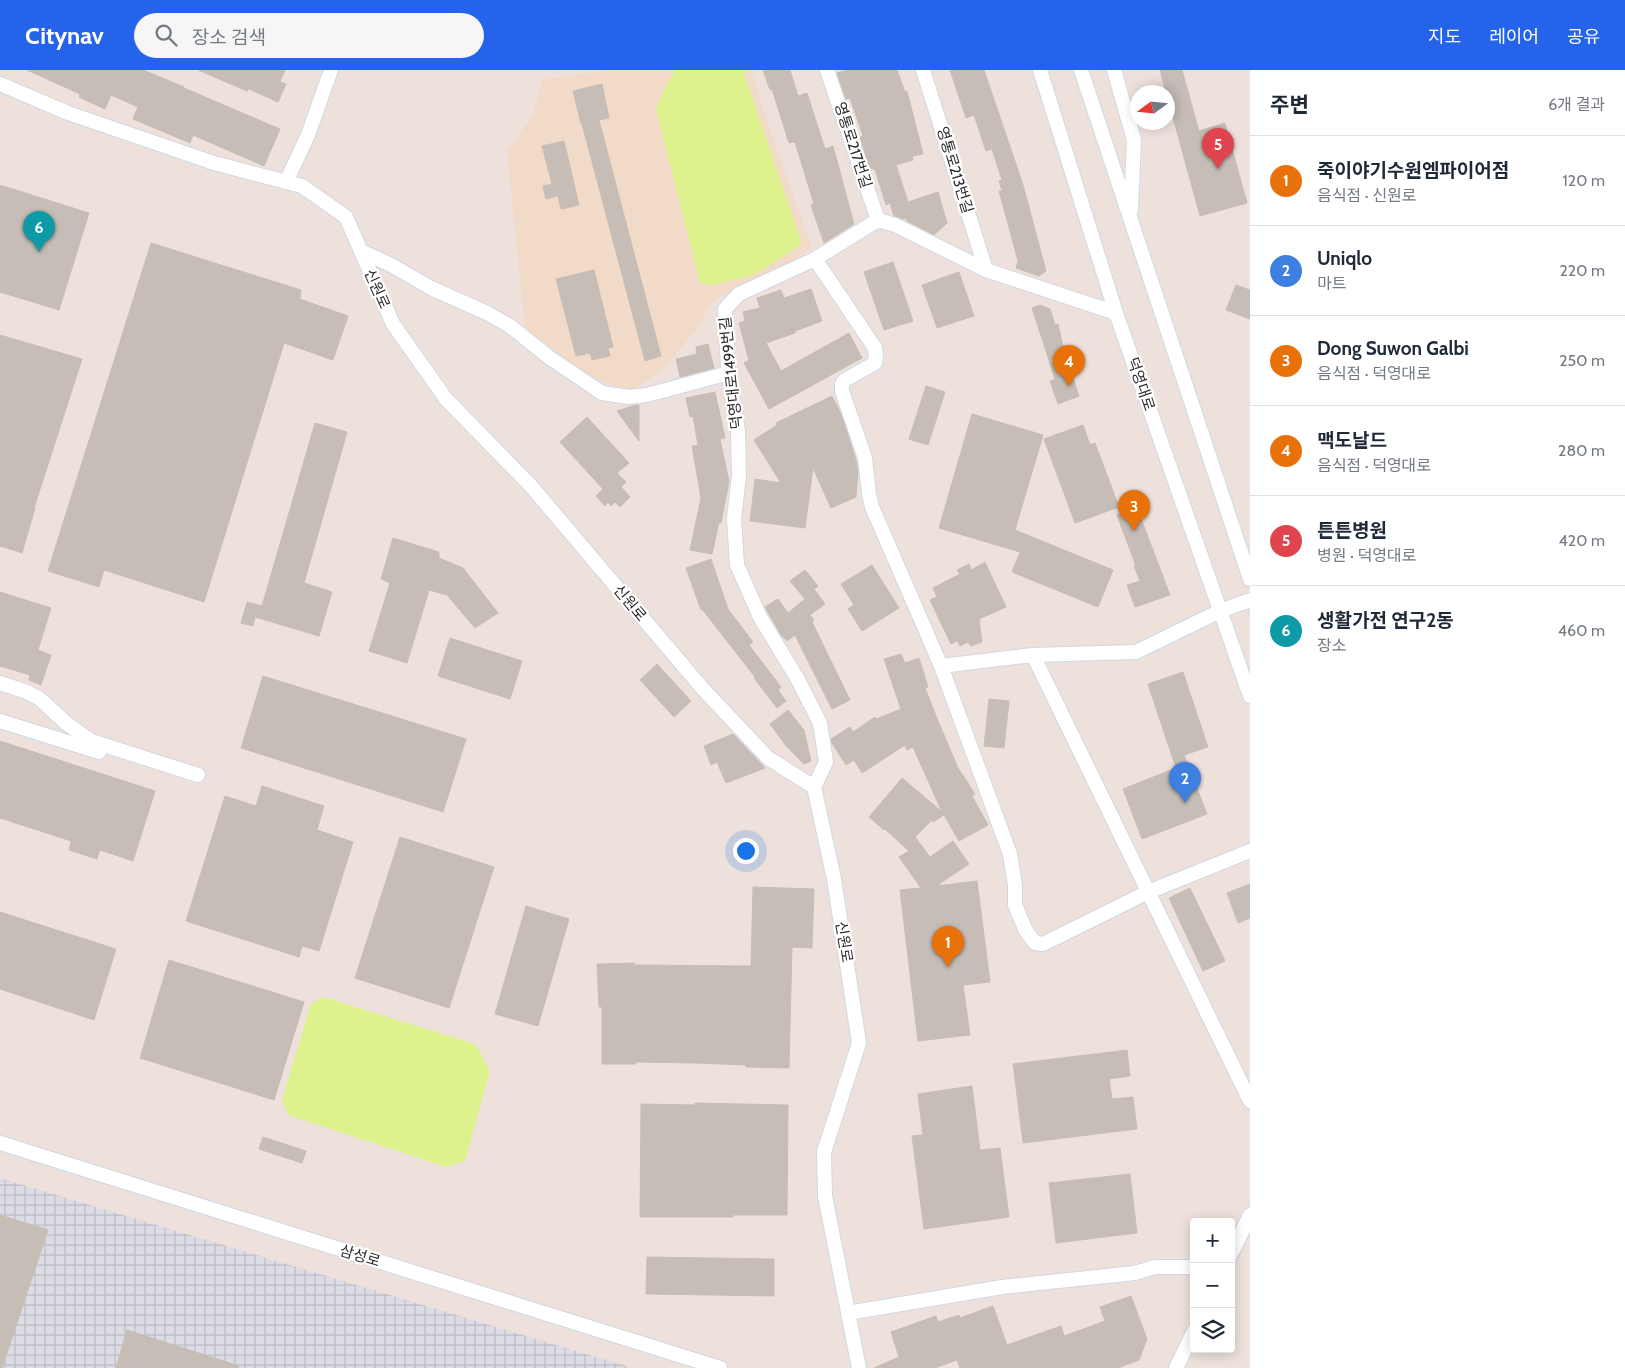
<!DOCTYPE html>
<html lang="ko">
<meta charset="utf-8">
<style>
body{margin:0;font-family:Cabin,"Noto Sans KR",sans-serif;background:#f6f6f7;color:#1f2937}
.controls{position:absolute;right:15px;bottom:15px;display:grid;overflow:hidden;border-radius:5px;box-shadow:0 2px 12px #0003}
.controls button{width:45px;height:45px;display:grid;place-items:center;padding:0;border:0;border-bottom:1px solid #e0e1e3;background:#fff;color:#1f2937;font:25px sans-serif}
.compass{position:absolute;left:1130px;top:15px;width:45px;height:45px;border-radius:50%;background:#fff;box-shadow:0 2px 12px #0003;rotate:255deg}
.you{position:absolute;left:745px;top:780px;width:18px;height:18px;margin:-12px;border:4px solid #fff;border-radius:50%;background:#1a73e8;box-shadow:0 0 0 8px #1a73e833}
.badge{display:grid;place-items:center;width:32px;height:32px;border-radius:50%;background:#2563eb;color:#fff;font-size:16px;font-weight:700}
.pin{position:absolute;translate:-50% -41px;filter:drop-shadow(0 1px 2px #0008)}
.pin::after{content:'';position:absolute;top:26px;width:18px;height:15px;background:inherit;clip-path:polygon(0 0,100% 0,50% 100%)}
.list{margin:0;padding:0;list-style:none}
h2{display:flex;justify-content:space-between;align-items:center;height:65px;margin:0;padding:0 20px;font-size:21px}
h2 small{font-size:16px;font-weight:400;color:#747a83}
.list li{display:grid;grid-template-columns:32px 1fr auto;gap:15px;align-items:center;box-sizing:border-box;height:90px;padding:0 20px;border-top:1px solid #e0e1e3}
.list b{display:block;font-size:19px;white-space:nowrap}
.list p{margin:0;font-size:16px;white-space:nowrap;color:#747a83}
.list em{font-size:16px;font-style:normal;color:#747a83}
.icon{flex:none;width:28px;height:28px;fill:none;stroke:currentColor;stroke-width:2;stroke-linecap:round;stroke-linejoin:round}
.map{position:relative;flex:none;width:1250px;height:1298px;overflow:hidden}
header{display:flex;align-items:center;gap:30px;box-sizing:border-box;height:70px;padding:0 25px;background:#2563eb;color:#fff}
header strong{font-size:24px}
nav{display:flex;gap:28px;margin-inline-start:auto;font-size:18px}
.search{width:350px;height:45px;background:#f6f6f7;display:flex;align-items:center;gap:12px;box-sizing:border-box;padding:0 18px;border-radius:28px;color:#747a83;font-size:19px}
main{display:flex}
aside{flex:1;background:#fff}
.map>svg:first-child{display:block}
</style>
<header>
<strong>Citynav</strong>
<div class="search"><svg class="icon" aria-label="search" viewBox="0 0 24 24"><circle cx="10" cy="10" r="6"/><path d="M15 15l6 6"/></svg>장소 검색</div>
<nav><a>지도</a><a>레이어</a><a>공유</a></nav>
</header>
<main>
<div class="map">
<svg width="1250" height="1298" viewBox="0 0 1250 1298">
<defs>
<pattern id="industrial-grid" width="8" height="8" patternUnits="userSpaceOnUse" patternTransform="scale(1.25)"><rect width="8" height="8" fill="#dcdce5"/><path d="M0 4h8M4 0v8" fill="none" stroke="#bdbdc5"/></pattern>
</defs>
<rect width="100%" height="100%" fill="#eee1db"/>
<polygon fill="url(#industrial-grid)" points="0,1108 573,1280 633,1298 0,1298"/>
<polygon fill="#f1dbc8" points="608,0 751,0 771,63 812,178 765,208 715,229 695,261 665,297 630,323 585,304 545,278 525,256 507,81 533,45 542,10"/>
<g fill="#ddf28c">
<polygon points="676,0 743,0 802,174 754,205 712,215 700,213 656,39 666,15"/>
<polygon points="323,927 475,974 490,1001 465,1091 446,1097 288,1045 282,1030 311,934"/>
</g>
<g fill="#c5bdb6" stroke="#c9bdb4">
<polygon points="27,0 143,0 184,17 184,18 280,59 264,96 193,65 190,73 133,49 138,37 111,25 105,39 79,27 80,24"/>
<polygon points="198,0 285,0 280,12 286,14 278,32 249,19 247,21"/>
<polygon points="763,0 790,0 798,26 807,23 825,79 833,76 854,154 824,173 811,135 814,134 795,72 789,73 772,19 770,20"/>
<polygon points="847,0 897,0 905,22 907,21 923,84 912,86 913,90 896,95 908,132 938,122 947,153 934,165 907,151 906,148 903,149 894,146 890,133 886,135 875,99 870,99 860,67 863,66 850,28 846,29 837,3"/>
<polygon points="950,0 984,0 1023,115 1046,201 1039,206 1016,198 1018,191 999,121 1002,121 999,111 1002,110 992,79 986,81 974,45 966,48"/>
<polygon points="1160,0 1182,0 1199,61 1225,53 1247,133 1200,146"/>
<polygon points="602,14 609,48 599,50 661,286 645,291 582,54 581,54 573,21"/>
<polygon points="564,71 579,135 561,139 558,126 546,129 543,116 552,114 542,76"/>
<polygon points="0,115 89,143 59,240 0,222"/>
<polygon points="151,173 301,220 300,229 348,246 333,290 284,273 204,532 104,500 99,517 48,501"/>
<polygon points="893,192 913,251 884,260 864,202"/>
<polygon points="594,200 613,277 608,278 610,286 592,290 590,283 576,286 556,209"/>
<polygon points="959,202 974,246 937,258 922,215"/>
<polygon points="1236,215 1250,220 1250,249 1226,240"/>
<polygon points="811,219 822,251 795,261 795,263 766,273 781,301 849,263 862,288 769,339 744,293 749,290 739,253 745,251 743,242 760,238 757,228 781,220 784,228"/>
<polygon points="1040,235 1050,239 1055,255 1058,254 1065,285 1079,326 1058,334 1050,311 1055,309 1032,238"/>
<polygon points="0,265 82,289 34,438 35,438 22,483 0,476"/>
<polygon points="708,274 714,298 680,307 676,289 697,284 696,277"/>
<polygon points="926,316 945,322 928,375 909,369"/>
<polygon points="715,322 725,368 720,369 729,412 721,453 719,452 712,484 690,480 701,428 692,376 698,375 693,346 690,347 686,328"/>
<polygon points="832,326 842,346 856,390 858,403 856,427 831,438 813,398 805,458 750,451 755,409 781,413 754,370 777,355 776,353"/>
<polygon points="635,335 639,335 639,371 617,341"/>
<polygon points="972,344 1043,365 1015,460 1113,500 1098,537 1012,502 1020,482 939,458"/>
<polygon points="587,347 629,393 617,403 626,412 621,417 630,427 620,437 615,432 611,436 608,432 605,436 596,426 603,419 560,372"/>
<polygon points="315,353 347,362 304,513 332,522 319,566 255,547 253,556 241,553 247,532 262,536"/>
<polygon points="1083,355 1090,375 1095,373 1119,437 1075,453 1044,369"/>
<polygon points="1137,438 1170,525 1135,537 1127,515 1140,511 1134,496 1136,496 1117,445"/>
<polygon points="393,468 439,482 439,488 463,498 498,543 475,558 447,525 429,520 407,593 369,581 390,513 381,509"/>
<polygon points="711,489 728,539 753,572 749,575 781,617 778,620 786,631 777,638 754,608 755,607 702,539 701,540 686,498"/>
<polygon points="985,492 1006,537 979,549 982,572 971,576 968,572 960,576 957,571 951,574 930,530 937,527 933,518 960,504 957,500 969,494 971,500"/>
<polygon points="872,495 899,538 862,561 848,539 854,535 841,514"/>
<polygon points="805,500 818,516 814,519 825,534 810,545 814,550 812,552 850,630 832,639 795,565 787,571 781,565 765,537 778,529 788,543 805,529 790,511"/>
<polygon points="0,522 51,538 38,580 51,585 41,615 29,610 30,605 0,596"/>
<polygon points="450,568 522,591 510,629 438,606"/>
<polygon points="901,584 905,593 919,588 928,617 925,618 938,651 958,698 975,724 972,726 988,755 959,771 944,745 933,752 932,750 915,767 930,787 953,771 969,794 936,816 977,811 990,912 963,915 970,965 918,971 900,820 921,818 899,787 909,781 885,759 884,760 869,747 902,708 942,742 913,677 907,680 905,675 862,703 854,690 846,695 832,673 831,669 850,657 853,662 875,647 876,649 901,639 884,589"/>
<polygon points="657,594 691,631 674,647 640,610"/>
<polygon points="1183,602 1208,677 1184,685 1207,744 1142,769 1123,719 1176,698 1148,614"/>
<polygon points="263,606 466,669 443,742 241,678"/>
<polygon points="989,629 1009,631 1004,678 984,676"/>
<polygon points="788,640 804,660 811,691 804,694 787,677 770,654"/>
<polygon points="733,664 765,698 726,713 717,692 711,695 704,676"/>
<polygon points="0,671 155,721 133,791 100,780 97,789 69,780 71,771 0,748"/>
<polygon points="262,716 324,736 317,760 353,772 319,881 302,876 299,887 186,851 225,726 256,736"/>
<polygon points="400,767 494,797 449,938 355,908"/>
<polygon points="1250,814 1250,848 1238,853 1227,823"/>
<polygon points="753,817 814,819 812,878 792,877 789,998 746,997 746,995 695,993 636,992 636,994 602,994 602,937 599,937 597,894 634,893 634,895 751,896"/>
<polygon points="1190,818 1225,891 1203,901 1169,828"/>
<polygon points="526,836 569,849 538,956 495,944"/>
<polygon points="0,842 116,879 94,950 0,919"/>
<polygon points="169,890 304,932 274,1030 140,988"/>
<polygon points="1127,980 1130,1006 1109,1009 1112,1029 1133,1027 1137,1059 1023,1073 1013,994"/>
<polygon points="972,1016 980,1080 1000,1078 1009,1147 924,1159 912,1066 923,1065 918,1024"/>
<polygon points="695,1033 788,1035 787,1145 733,1145 733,1147 640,1147 641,1034 695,1035"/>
<polygon points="263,1067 306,1081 302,1093 259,1079"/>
<polygon points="1130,1104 1137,1163 1056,1173 1049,1113"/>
<polygon points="0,1145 48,1160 2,1298 0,1297"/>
<polygon points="647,1187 774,1189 774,1226 646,1224"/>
<polygon points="1131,1226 1147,1269 1139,1290 1118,1298 960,1298 957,1290 935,1298 874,1298 899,1287 891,1262 936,1246 938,1252 959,1245 960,1248 993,1236 1007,1275 1061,1256 1064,1266 1105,1251 1100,1237"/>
<polygon points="127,1260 239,1296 238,1298 116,1298"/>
</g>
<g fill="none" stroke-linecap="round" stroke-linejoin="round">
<defs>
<g id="minor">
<polyline points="827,0 878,150"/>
<polyline points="923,0 986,200"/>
<polyline points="1040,0 1116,243 1250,626"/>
<polyline points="1081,0 1250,509"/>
<polyline points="1114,0 1134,70 1131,140"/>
<polyline points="0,14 68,43 214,93 302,116 346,147 393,254 446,329 531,416 703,619 768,688 814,717 834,809 859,973 824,1082 825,1126 859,1298"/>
<polyline points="286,112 308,65 331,0"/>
<polyline points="361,181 391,195 431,218 487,243 510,256 550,288 602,323 629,327 647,325 729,303"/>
<polyline points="815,189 875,278 876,287 875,293 845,310 842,314 842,321 865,388 869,424 872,437 941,596 1010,784 1015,815 1015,835 1026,861 1035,873 1043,874 1148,822 1250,781"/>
<polyline points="1250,530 1220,541 1136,582 1033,585 1250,1031"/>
<polyline points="941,596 1033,585"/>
<polyline points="0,613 27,622 40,629 66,653 91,671 198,705"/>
<polyline points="0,651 99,682"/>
<polyline points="814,717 826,692 820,653 797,608 760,547 737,495 734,448 739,406 738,361 728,299 725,239 739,224 815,189 878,150 895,155 986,200 1116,243"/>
<polyline points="0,1073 720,1298"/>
<polyline points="1231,1184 1250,1145"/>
<polyline points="848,1243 1002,1217 1135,1203 1155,1197 1194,1197"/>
<polyline points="1176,1298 1194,1261"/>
</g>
</defs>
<use href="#minor" stroke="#d0d8e4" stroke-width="16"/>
<use href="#minor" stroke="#fff" stroke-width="14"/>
</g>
<g text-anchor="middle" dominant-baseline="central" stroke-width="4.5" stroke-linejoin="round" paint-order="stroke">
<g font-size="15" fill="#2a2a2a" stroke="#fff">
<text transform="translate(853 75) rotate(72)">영통로217번길</text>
<text transform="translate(955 100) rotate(73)">영통로213번길</text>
<text transform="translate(377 219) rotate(66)">신원로</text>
<text transform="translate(731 303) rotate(-96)">덕영대로1499번길</text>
<text transform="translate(1141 314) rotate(71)">덕영대로</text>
<text transform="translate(630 533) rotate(50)">신원로</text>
<text transform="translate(844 872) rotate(81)">신원로</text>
<text transform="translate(360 1186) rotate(17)">삼성로</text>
</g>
</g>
</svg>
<div class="controls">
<button>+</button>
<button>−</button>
<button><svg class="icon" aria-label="layers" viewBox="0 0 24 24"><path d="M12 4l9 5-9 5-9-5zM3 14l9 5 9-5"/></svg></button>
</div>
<svg class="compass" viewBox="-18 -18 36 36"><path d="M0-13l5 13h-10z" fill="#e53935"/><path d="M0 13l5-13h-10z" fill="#747a83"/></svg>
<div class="you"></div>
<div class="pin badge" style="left:948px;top:897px;background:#e8710a">1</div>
<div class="pin badge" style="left:1185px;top:733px;background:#3f7fe0">2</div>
<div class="pin badge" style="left:1134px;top:461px;background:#e8710a">3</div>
<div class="pin badge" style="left:1069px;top:316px;background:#e8710a">4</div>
<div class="pin badge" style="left:1218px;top:99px;background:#e0444e">5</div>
<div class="pin badge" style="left:39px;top:182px;background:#0f9aa8">6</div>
</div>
<aside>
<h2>주변<small>6개 결과</small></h2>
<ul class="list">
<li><span class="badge" style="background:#e8710a">1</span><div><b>죽이야기수원엠파이어점</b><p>음식점 · 신원로</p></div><em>120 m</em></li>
<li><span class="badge" style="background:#3f7fe0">2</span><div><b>Uniqlo</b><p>마트</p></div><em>220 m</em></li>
<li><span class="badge" style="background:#e8710a">3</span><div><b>Dong Suwon Galbi</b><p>음식점 · 덕영대로</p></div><em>250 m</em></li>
<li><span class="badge" style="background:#e8710a">4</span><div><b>맥도날드</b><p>음식점 · 덕영대로</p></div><em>280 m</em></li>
<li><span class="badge" style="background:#e0444e">5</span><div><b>튼튼병원</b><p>병원 · 덕영대로</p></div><em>420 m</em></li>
<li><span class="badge" style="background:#0f9aa8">6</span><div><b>생활가전 연구2동</b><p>장소</p></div><em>460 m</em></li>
</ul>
</aside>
</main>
